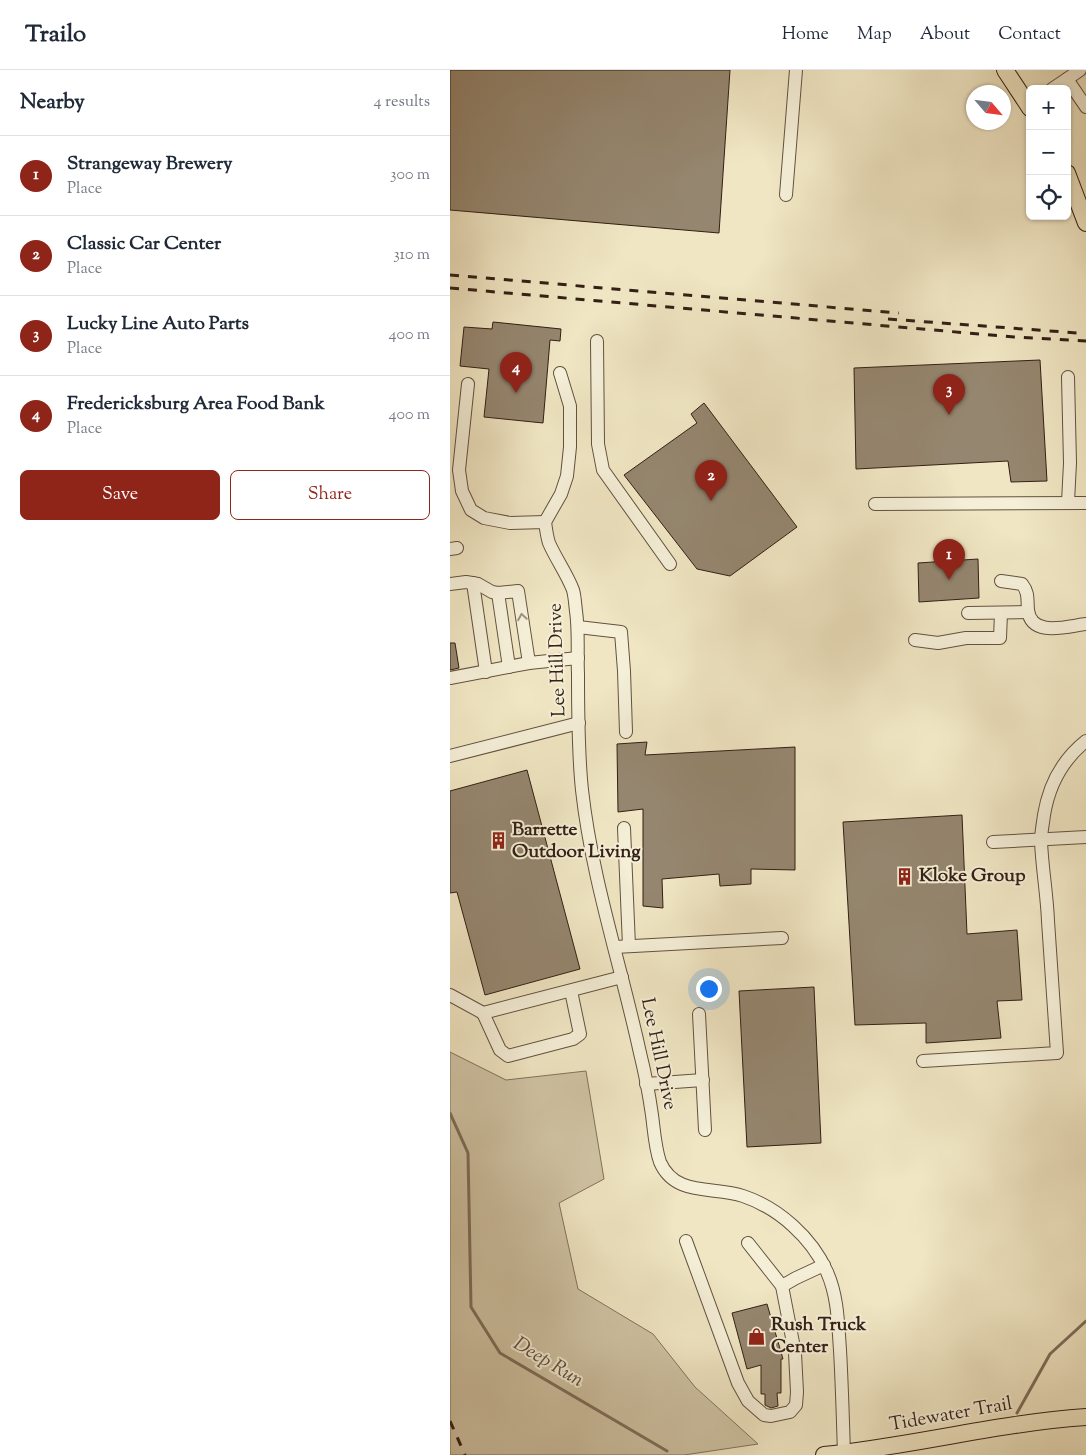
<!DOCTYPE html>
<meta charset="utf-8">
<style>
body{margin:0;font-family:"Sorts Mill Goudy",serif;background:#f2f2f3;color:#1f2937}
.controls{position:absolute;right:15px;top:15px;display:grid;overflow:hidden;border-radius:8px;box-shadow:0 1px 4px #0004}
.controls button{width:45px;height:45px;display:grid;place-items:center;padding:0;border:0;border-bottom:1px solid #e0e1e3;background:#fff;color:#1f2937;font:25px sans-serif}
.compass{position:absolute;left:516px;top:15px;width:45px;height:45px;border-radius:50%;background:#fff;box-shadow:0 1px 4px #0004;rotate:118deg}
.you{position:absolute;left:258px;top:918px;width:18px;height:18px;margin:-12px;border:4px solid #fff;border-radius:50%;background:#1a73e8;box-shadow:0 0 0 8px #1a73e833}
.badge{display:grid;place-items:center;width:32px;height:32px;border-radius:50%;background:#8f2418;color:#fff;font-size:16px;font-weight:700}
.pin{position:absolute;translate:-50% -41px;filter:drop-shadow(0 1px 2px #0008)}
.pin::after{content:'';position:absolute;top:26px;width:18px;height:15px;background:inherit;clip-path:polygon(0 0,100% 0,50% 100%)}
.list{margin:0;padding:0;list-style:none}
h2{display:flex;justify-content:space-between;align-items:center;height:65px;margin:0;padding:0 20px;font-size:21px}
h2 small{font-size:16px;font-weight:400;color:#747a83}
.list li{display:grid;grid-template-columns:32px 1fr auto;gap:15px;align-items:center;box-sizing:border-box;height:80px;padding:0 20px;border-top:1px solid #e0e1e3}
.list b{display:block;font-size:19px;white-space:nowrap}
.list p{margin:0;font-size:16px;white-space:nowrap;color:#747a83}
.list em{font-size:16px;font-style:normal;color:#747a83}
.actions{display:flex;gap:10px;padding:15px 20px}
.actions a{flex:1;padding:11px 0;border:1px solid #8f2418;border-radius:8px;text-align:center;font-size:18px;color:#8f2418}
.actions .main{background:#8f2418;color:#fff}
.icon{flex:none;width:28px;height:28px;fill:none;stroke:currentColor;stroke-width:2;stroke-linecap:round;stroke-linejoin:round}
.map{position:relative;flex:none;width:636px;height:1385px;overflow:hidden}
header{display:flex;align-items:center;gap:30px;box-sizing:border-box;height:70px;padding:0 25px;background:#fff;border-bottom:1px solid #e0e1e3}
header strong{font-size:24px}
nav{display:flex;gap:28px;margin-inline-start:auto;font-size:18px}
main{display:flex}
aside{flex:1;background:#fff}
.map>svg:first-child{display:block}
</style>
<header>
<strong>Trailo</strong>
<nav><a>Home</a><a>Map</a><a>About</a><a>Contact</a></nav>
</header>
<main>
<aside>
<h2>Nearby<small>4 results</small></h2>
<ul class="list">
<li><span class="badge">1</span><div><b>Strangeway Brewery</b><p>Place</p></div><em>300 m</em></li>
<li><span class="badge">2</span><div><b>Classic Car Center</b><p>Place</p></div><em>310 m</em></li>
<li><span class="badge">3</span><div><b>Lucky Line Auto Parts</b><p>Place</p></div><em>400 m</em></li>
<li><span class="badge">4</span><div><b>Fredericksburg Area Food Bank</b><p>Place</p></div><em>400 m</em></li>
</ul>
<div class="actions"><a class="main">Save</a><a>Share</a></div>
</aside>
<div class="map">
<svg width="636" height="1385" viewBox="0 0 636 1385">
<rect width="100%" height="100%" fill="#f0e6c3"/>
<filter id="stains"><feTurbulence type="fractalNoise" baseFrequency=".004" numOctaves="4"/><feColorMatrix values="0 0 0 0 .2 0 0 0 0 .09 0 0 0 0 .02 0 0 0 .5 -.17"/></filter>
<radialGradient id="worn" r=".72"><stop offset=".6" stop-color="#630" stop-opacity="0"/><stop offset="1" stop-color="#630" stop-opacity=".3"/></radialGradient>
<polygon fill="#d0c4a5" stroke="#82725d" points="0,982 56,1010 136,1001 154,1109 109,1133 128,1219 203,1264 245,1317 308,1374 234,1385 0,1385"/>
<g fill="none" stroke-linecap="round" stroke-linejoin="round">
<g stroke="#7e6e5a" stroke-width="3">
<polyline points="0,1043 18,1083 21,1237 50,1283 217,1381"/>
<polyline points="567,1343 600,1284 636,1251"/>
</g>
</g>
<g fill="#95866f" stroke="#331f15">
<polygon points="0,0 280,0 269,163 0,140"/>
<polygon points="43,252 111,259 110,271 100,270 93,353 34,347 39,299 10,296 14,257 42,259"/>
<polygon points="590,290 597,411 561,412 558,391 406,399 404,298"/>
<polygon points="254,333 347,457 280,506 247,499 174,405 247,353 241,344"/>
<polygon points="528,489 529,528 469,532 468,493"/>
<polygon points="0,573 5,573 9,598 0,600"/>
<polygon points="197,672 195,685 345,677 345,800 301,799 301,814 270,816 269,804 212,809 213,838 193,836 193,739 168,742 167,674"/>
<polygon points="77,700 130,899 35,925 7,822 0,823 0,721"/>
<polygon points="512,745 517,864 567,860 572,930 547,931 551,968 476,973 476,953 405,955 393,752"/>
<polygon points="364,917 371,1073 297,1077 289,921"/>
<polygon points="317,1234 333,1289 331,1289 331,1323 327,1323 328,1336 321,1338 315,1335 315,1324 311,1324 311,1295 297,1299 282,1243"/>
</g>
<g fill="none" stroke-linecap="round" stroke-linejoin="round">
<defs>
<g id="minor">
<polyline points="617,9 630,0"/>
<polyline points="602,19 617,9 636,37"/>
<polyline points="336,125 346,0"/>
<polyline points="147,271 148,374 153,400 220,494"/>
<polyline points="618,307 620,393 618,432"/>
<path d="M18,314l-9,86 3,21 9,19 13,8 26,5 35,-1c1,7 2,15 4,21 7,16 18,31 24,47 2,7 2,14 3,21 3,21 1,42 2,63 0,39 0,78 4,116 10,90 39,175 58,263 5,20 9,41 12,62 2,15 3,33 8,47 15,35 54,24 83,34 36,12 69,42 84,76 11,25 11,51 13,78 2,35 3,70 4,105"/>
<polyline points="425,434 636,433"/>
<polyline points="95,452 111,424 117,406 120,377 120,336 110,303"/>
<polyline points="0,479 7,478"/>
<path d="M551,511l21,3c7,9 5,15 6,26 3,28 40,16 58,14"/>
<polyline points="23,513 36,602"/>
<polyline points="0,514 16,512 28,514 42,522 48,523 68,521 79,593"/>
<polyline points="48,523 59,597"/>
<polyline points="518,543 578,542"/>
<polyline points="128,557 171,562 174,601 176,662"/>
<polyline points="465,570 488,573 516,568 550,568 551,543"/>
<polyline points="0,608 79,593 128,588"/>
<polyline points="0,686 129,653"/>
<polyline points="174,758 179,876"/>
<polyline points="543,772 636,767"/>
<polyline points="165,877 332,868"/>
<polyline points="0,925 33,943 172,907"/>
<polyline points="33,943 50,980 58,986 123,969 130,964 121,921"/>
<polyline points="249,944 255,1060"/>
<path d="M473,991l134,-8c-3,-44 -6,-88 -9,-132 -1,-27 -6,-53 -7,-80 0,-9 2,-17 3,-26 5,-30 18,-55 42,-74"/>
<polyline points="196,1014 253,1010"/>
<polyline points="236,1171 288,1313 298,1331 314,1345 321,1346 340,1342 346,1335 347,1322 345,1283 332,1216 346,1208 374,1195"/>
<polyline points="298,1173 332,1216"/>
</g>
<g id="major">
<polyline points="555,0 580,38"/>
<polyline points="617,103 636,153"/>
<path d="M374,1385c88,-9 174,-32 262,-38"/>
</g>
</defs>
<use href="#minor" stroke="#625140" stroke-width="14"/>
<use href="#major" stroke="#331f15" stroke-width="18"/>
<use href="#minor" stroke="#f5efd8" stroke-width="12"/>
<use href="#major" stroke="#f0e6c3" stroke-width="16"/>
<g stroke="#331f15" stroke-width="3" stroke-dasharray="9 9" stroke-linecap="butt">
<polyline points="0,205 449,243"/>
<polyline points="0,218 564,267 636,271"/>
<polyline points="438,249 628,263"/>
<polyline points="0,1351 15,1385"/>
</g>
</g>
<defs><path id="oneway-chevron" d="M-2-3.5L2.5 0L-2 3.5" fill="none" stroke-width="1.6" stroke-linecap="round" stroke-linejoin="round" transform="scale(1.25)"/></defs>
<use stroke="#9e9180" href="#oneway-chevron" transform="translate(72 547) rotate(-99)"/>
<defs>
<symbol id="building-bare" viewBox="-9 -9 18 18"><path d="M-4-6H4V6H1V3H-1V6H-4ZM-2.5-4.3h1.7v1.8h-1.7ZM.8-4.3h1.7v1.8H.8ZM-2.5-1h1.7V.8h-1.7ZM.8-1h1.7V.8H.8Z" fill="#8f2418" stroke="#f5efd8" stroke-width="2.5" paint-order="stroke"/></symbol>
<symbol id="shop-bare" viewBox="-9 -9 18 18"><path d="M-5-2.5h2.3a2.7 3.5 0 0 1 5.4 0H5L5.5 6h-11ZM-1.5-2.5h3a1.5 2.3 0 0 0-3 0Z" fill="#8f2418" stroke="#f5efd8" stroke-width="2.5" paint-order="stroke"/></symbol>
</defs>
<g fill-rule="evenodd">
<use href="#building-bare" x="36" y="758" width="25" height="25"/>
<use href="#building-bare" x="442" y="794" width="25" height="25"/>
<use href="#shop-bare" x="294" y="1254" width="25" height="25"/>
</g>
<g text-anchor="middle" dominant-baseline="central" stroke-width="4" stroke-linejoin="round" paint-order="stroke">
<g font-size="19" fill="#331f15" stroke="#f5efd8">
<text transform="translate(108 590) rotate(-92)">Lee Hill Drive</text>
<text transform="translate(208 984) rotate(78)">Lee Hill Drive</text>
<text transform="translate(501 1345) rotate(-10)">Tidewater Trail</text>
</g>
<g font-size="19" font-weight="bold" fill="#331f15" stroke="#f5efd8" text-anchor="start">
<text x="62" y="760">Barrette<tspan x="62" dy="22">Outdoor Living</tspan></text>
<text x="469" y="806">Kloke Group</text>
<text x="321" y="1255">Rush Truck<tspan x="321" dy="22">Center</tspan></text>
</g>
<g font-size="20" font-style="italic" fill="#5f4d3d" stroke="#f5efd8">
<text transform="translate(98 1293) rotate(31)">Deep Run</text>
</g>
</g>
<rect width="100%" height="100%" filter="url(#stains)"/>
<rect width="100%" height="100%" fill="url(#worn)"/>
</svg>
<div class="controls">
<button>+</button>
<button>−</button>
<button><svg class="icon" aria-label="locate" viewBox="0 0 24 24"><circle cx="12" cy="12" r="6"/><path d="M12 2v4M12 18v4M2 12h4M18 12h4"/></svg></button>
</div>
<svg class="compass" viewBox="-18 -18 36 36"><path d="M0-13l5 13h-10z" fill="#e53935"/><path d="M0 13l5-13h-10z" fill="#747a83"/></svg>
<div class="you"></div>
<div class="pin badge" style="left:499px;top:510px">1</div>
<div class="pin badge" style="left:261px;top:431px">2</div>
<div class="pin badge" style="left:499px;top:345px">3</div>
<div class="pin badge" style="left:66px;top:323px">4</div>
</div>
</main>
